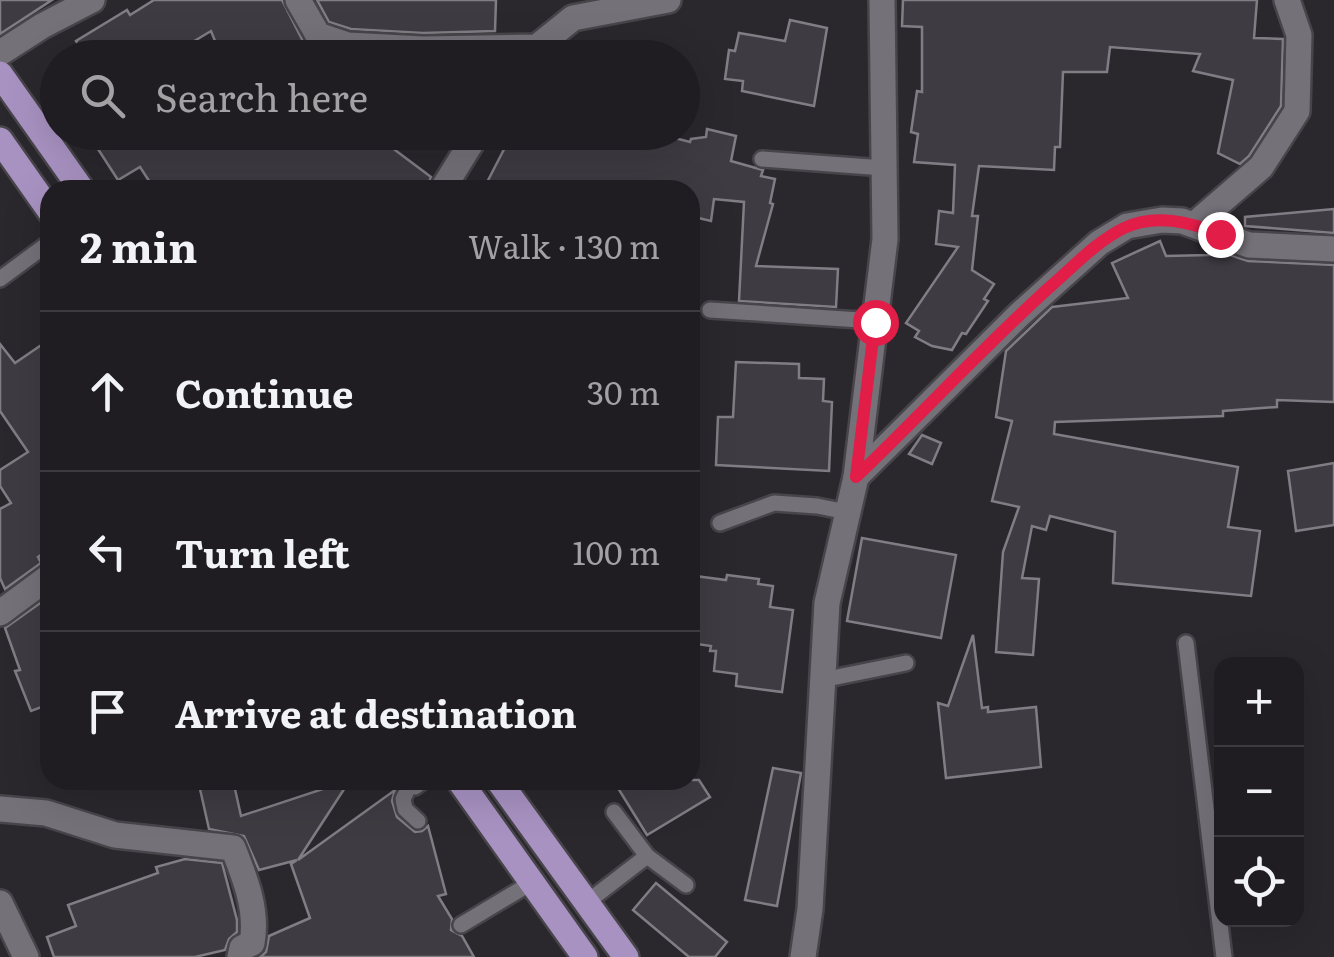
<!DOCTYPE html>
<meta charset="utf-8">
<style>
body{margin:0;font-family:Literata,serif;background:#28262a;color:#f1f3f6}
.controls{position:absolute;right:30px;bottom:30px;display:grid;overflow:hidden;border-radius:20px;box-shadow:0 10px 40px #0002}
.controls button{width:90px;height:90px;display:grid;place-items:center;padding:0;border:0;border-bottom:2px solid #3d3b40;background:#201d22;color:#f1f3f6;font:50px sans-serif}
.stop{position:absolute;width:30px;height:30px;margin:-22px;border:8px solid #e11d48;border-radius:50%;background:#fff}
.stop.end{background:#e11d48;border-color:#fff;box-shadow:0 2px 10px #0008}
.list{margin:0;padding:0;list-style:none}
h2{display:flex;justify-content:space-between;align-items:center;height:130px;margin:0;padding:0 40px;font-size:42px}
h2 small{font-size:32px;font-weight:400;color:#a2a2a5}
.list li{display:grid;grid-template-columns:65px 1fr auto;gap:30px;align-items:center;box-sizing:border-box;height:160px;padding:0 40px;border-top:2px solid #3d3b40}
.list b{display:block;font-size:38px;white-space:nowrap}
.list em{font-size:32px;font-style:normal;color:#a2a2a5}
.icon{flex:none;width:55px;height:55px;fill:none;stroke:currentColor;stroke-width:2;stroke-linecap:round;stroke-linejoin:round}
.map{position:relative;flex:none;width:1334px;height:957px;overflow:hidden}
.search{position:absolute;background:#201d22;box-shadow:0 10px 40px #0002;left:40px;top:40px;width:660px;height:110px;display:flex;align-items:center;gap:25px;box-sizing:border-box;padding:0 35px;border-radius:55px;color:#a2a2a5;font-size:38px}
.panel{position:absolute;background:#201d22;box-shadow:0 10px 40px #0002;left:40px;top:180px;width:660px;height:610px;border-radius:30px}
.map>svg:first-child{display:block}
</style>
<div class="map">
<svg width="1334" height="957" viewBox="0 0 1334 957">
<rect width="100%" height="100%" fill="#2a272d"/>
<g fill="#3e3b42" stroke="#807d84" stroke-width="2.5">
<polygon points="0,0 52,0 0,34"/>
<polygon points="154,0 282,0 304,43 321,53 304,54 305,58 222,58 211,31 166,58 86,58 76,41 127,10 130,15"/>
<polygon points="317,0 496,0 495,31 423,33 351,29 329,22"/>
<polygon points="903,0 1257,0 1254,38 1283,39 1281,106 1249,156 1240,164 1218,153 1233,80 1193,71 1200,54 1110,47 1107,72 1063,72 1060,147 1055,147 1054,170 979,166 972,216 978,216 972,270 994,284 984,299 988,301 966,334 962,333 952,350 932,346 915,337 919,331 906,323 958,247 936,244 939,211 953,213 955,165 914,162 918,134 911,132 917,91 922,92 922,27 902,26"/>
<polygon points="790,20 827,28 814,106 742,91 743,81 725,79 729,50 735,51 739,33 785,41"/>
<polygon points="707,129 736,136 731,161 763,170 761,176 775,179 770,203 773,204 756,266 838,269 836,307 739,301 744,202 714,199 711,221 690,216 690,190 483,190 513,132 652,132 690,142 691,139 706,137"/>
<polygon points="87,132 142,132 148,141 166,132 371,132 431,177 426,190 155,190 140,167 118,180"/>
<polygon points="1334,209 1334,233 1245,226 1245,217"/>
<polygon points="1160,241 1166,256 1209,255 1209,248 1248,261 1334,265 1334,402 1277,400 1277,407 1223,411 1223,416 1055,422 1054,434 1238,467 1228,527 1260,531 1251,596 1113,583 1115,532 1050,516 1046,530 1032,526 1022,578 1039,579 1033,655 996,652 1003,552 1019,507 992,501 1012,421 996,417 1006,351 1052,307 1128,298 1112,263"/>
<polygon points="50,339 50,549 38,557 41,563 5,589 0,578 0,509 11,503 0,486 0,470 28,452 0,411 0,344 15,363"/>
<polygon points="736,362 799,364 799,378 824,379 823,401 832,402 829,471 716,465 718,417 733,417"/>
<polygon points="922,435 941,443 932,464 909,454"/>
<polygon points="1334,463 1334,525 1296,531 1288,471"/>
<polygon points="862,538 956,555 941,638 847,621"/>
<polygon points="727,575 759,579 758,584 773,586 770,607 793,610 782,692 736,686 737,674 714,671 716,651 710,651 711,646 690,643 695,576 726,580"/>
<polygon points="50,596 50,704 31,711 15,671 20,670 5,628"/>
<polygon points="973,635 982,708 988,707 988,712 1036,707 1041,767 946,778 938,703 948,706"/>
<polygon points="773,768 801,773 777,906 745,900"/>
<polygon points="198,780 233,780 241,816 350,780 298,860 395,790 392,801 397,817 415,832 422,831 428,826 446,894 438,896 452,919 451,930 462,936 474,957 260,957 266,952 269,936 310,918 291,864 297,860 259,870 244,836 209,829"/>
<polygon points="613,780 699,780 710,797 647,835"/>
<polygon points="185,859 222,863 237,920 237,932 229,939 225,950 195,957 54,957 47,937 76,926 68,905 158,873 156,867"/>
<polygon points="656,883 727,942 715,957 689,957 633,910"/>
</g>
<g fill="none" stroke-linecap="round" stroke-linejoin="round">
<defs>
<g id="lane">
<polyline points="762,159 884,168"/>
<polyline points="0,279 50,242"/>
<polyline points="710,310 875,321"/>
<polyline points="720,523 774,503 817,506 847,512"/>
<polyline points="1186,643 1224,957"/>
<polyline points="822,680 906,663"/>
<polyline points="415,787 424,780"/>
<polyline points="406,793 403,799 405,809 418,821"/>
<polyline points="647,856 686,885"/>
<polyline points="586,903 647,856 614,812"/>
<polyline points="461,925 531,883"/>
</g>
<g id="street">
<polyline points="298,0 318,35 348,45 423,49 537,47 573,18 668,0"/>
<polyline points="0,53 42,26 92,0"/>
<polyline points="442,190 478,132"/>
<polyline points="1195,224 1261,167 1297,111 1299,35 1287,0"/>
<polyline points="856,477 1019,315 1099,243 1127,226 1162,220 1182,221 1249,245 1334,249"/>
<polyline points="0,613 50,576"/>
<path d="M0,809l46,4 69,22 118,13c12,30 25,62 19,95l-10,5 -2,9"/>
<polyline points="0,903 26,957"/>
<polyline points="803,957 810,909 827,603 856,477 885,239 882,0"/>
</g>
<g id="primary">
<polyline points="0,74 82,190"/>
<polyline points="0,140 50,211"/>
<polyline points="459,780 585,957"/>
<polyline points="498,780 626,957"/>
</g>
</defs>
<use href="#lane" stroke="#47454a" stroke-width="20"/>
<use href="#street" stroke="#47454a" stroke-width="30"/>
<use href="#primary" stroke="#47454a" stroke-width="30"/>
<use href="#lane" stroke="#747179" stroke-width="15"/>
<use href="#street" stroke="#747179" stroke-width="25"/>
<use href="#primary" stroke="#a892c2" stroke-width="25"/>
</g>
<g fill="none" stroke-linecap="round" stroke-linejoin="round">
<path stroke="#e11d48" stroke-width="12" d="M875,322l-19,155c66,-63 128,-131 196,-192 23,-20 44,-43 72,-57 31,-15 66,-6 96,6"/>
</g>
</svg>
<div class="controls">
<button>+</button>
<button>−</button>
<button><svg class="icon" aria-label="locate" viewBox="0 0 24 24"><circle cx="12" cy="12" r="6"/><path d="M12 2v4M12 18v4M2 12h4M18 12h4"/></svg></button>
</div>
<div class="stop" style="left:875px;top:322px"></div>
<div class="stop end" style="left:1220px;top:234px"></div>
<div class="search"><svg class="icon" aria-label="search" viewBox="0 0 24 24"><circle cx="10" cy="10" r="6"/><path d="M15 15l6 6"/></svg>Search here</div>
<section class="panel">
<h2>2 min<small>Walk · 130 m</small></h2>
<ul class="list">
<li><svg class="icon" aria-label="ahead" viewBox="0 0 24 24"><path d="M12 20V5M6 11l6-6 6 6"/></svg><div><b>Continue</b></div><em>30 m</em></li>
<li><svg class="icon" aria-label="left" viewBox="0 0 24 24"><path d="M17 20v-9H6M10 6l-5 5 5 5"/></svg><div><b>Turn left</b></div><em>100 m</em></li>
<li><svg class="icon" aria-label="arrive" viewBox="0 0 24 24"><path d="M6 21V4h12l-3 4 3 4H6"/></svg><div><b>Arrive at destination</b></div></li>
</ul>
</section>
</div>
